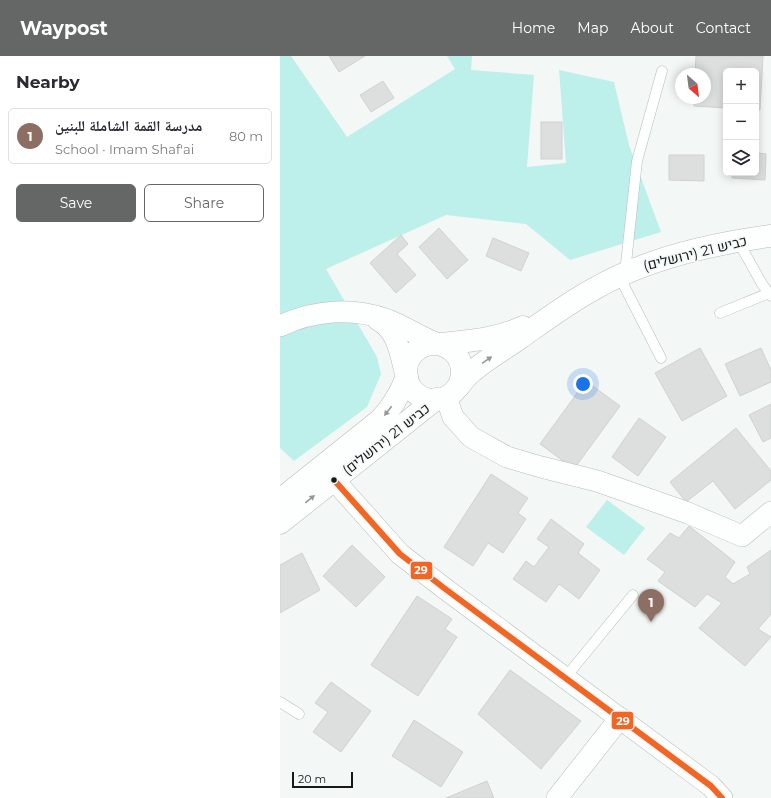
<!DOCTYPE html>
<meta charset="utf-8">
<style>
body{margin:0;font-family:Montserrat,"Noto Naskh Arabic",Heebo,sans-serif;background:#f2f2f3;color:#2b2b33}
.controls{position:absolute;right:12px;top:12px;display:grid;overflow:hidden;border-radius:6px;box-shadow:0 2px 10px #0003}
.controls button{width:36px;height:36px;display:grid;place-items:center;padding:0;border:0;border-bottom:1px solid #e1e1e2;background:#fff;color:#2b2b33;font:20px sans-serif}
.compass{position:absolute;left:395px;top:12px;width:36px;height:36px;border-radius:50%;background:#fff;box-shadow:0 2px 10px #0003;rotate:152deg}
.scale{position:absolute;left:12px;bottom:10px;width:61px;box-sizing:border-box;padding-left:4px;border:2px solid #171919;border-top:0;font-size:11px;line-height:14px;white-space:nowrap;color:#171919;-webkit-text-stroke:3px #f2f8f7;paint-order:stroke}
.you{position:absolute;left:303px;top:328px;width:14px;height:14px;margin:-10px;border:3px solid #fff;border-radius:50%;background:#1a73e8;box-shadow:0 0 0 6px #1a73e833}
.badge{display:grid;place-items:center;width:26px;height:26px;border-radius:50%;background:#646766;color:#fff;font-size:13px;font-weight:700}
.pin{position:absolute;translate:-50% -33px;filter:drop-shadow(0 1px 2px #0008)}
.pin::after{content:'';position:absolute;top:21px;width:14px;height:12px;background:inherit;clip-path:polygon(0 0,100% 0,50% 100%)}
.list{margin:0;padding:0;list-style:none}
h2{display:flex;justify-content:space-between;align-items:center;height:52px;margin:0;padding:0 16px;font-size:17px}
h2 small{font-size:13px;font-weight:400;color:#7c7c81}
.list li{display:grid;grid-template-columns:26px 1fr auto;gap:12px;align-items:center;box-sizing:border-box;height:56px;margin:0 8px 8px;padding:0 8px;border:1px solid #e1e1e2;border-radius:6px}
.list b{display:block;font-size:15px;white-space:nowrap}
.list p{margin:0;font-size:13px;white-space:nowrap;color:#7c7c81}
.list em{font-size:13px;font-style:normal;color:#7c7c81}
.actions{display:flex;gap:8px;padding:12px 16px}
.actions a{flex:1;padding:9px 0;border:1px solid #646766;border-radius:6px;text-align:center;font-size:14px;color:#646766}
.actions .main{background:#646766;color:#fff}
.icon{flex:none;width:22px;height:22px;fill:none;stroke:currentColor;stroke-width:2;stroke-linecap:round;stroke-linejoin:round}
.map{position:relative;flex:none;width:491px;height:742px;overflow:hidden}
header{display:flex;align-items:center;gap:24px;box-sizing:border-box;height:56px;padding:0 20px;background:#646766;color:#fff}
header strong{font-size:19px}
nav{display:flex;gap:22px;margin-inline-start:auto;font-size:14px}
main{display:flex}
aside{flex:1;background:#fff}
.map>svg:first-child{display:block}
</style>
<header>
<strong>Waypost</strong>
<nav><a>Home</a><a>Map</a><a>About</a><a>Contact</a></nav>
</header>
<main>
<aside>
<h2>Nearby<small></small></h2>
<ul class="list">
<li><span class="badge" style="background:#8d6e63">1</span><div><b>مدرسة القمة الشاملة للبنين</b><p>School · Imam Shaf'ai</p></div><em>80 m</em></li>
</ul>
<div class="actions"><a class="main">Save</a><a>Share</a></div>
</aside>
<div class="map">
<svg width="491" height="742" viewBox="0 0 491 742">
<rect width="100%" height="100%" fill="#f3f7f6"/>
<g fill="#bdf0ea">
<polygon points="0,0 11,0 67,81 175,13 167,0 192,0 191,14 254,19 247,111 286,107 279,14 334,26 349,89 381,176 290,204 246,168 166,159 46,213 97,301 101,318 87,351 14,405 0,392"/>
<polygon points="327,444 365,472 344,499 306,471"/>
</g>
<g fill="#dcdfde" stroke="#cfd2d1">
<polygon points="49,0 85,0 59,16"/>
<polygon points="416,0 483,0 480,54 476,53 476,15 446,15 446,52 414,50 414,42 425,42 425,18 415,18"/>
<polygon points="103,25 114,42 91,56 80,39"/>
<rect x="261" y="66" width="21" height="37"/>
<polygon points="476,97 486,98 485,124 452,122 453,117 476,117"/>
<polygon points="389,99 424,99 424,125 389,124"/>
<polygon points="159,172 188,204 167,223 139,191"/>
<polygon points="121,179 128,188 117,198 136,219 116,237 90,207"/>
<polygon points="213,182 249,197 241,215 206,200"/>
<polygon points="420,292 447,340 402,365 375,317"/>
<polygon points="481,292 491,314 491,326 460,340 445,308"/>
<polygon points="306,325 340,350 294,413 260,388"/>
<polygon points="491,348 491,382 483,386 469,359"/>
<polygon points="359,362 386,381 358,420 332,401"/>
<polygon points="456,372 491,415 491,424 455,453 433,425 406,446 390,426"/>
<polygon points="211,418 248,442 238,457 246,463 223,497 208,487 193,510 164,491"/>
<polygon points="271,463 304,488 298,497 320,514 299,543 279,528 266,546 233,523 246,505 254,511 269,491 257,483"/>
<polygon points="409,470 455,506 445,521 453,528 470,518 467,511 491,494 491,558 478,573 491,581 465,610 419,572 442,547 427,538 415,551 378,525 385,516 367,503 390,477 399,482"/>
<polygon points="72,489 105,521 76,551 43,520"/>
<polygon points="22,497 40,534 0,557 0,509"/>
<polygon points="137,540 172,563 165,573 177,581 138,640 91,609"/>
<polygon points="230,614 301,665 261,713 198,658"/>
<polygon points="51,626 91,655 61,696 33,676 48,656 35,647"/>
<polygon points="134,664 183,696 161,731 112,700"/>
<polygon points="207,725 214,742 166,742"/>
</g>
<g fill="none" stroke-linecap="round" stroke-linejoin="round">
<defs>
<g id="service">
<polyline points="458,185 482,228 491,240"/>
<polyline points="345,217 357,105 382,15"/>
<polyline points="339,220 381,302"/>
<polyline points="440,257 489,237"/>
<polyline points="285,622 353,539"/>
<polyline points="0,646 19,658"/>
</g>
<g id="minor">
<path d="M98,264c19,10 22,32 27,52"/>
<path d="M0,270c34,-16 72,-19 108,-6 17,7 33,17 50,24"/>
<polyline points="166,341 173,361 191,381 227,401 261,411 317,425 408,457 462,480 491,456"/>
<polyline points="54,424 120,498 164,532 431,730 442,742"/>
<polyline points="277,742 340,662"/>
</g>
<g id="secondary">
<circle cx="154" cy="316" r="28"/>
<path d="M161,288c28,-3 56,-5 82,-17"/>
<path d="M179,330c4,-5 8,-11 14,-15 15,-13 32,-22 47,-33 24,-17 48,-35 74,-49 53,-31 117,-45 177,-53"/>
<path d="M0,444l100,-80c12,-12 20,-26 27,-43"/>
<polyline points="0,467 156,343"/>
</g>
</defs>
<use href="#service" stroke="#b9bcbb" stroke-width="11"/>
<use href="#minor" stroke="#b9bcbb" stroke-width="22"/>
<use href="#secondary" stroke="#b9bcbb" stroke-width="23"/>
<use href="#service" stroke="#fdfefe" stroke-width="10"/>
<use href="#minor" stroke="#fdfefe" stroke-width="21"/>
<use href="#secondary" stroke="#fdfefe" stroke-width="22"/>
<defs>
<polyline id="bus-1" points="54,424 120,498 164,532 431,730 442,742"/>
</defs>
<use href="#bus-1" stroke="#f2f8f7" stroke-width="9"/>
<use href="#bus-1" stroke="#f26522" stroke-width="6"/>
</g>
<defs><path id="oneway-solid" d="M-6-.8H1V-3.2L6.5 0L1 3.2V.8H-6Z"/></defs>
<g fill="#969797">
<use href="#oneway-solid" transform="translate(207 304) rotate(-34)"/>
<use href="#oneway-solid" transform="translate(108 355) rotate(128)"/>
<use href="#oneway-solid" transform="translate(30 443) rotate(-39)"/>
</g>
<circle fill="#171919" stroke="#f2f8f7" stroke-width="1.5" cx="54" cy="424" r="3.5"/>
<g text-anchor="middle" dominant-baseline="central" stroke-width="3" stroke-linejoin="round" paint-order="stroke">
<g font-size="14" fill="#171919" stroke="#f2f8f7">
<text transform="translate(415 197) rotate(-14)">כביש 21 (ירושלים)</text>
<text transform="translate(106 383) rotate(-38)">כביש 21 (ירושלים)</text>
</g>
</g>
<g stroke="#f2f8f7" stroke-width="1.5">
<rect x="130" y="505" width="23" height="19" rx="4" fill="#f26522"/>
<rect x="331" y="655" width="23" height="19" rx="4" fill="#f26522"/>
</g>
<g font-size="11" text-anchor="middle" font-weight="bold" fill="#fff">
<text x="141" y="518">29</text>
<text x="343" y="669">29</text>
</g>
</svg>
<div class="controls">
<button>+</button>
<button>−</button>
<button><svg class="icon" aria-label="layers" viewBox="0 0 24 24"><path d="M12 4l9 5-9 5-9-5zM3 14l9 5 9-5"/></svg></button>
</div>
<svg class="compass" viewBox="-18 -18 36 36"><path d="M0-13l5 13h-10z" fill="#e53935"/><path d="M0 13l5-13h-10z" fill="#7c7c81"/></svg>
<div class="scale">20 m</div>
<div class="you"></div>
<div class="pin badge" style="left:371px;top:566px;background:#8d6e63">1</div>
</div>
</main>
